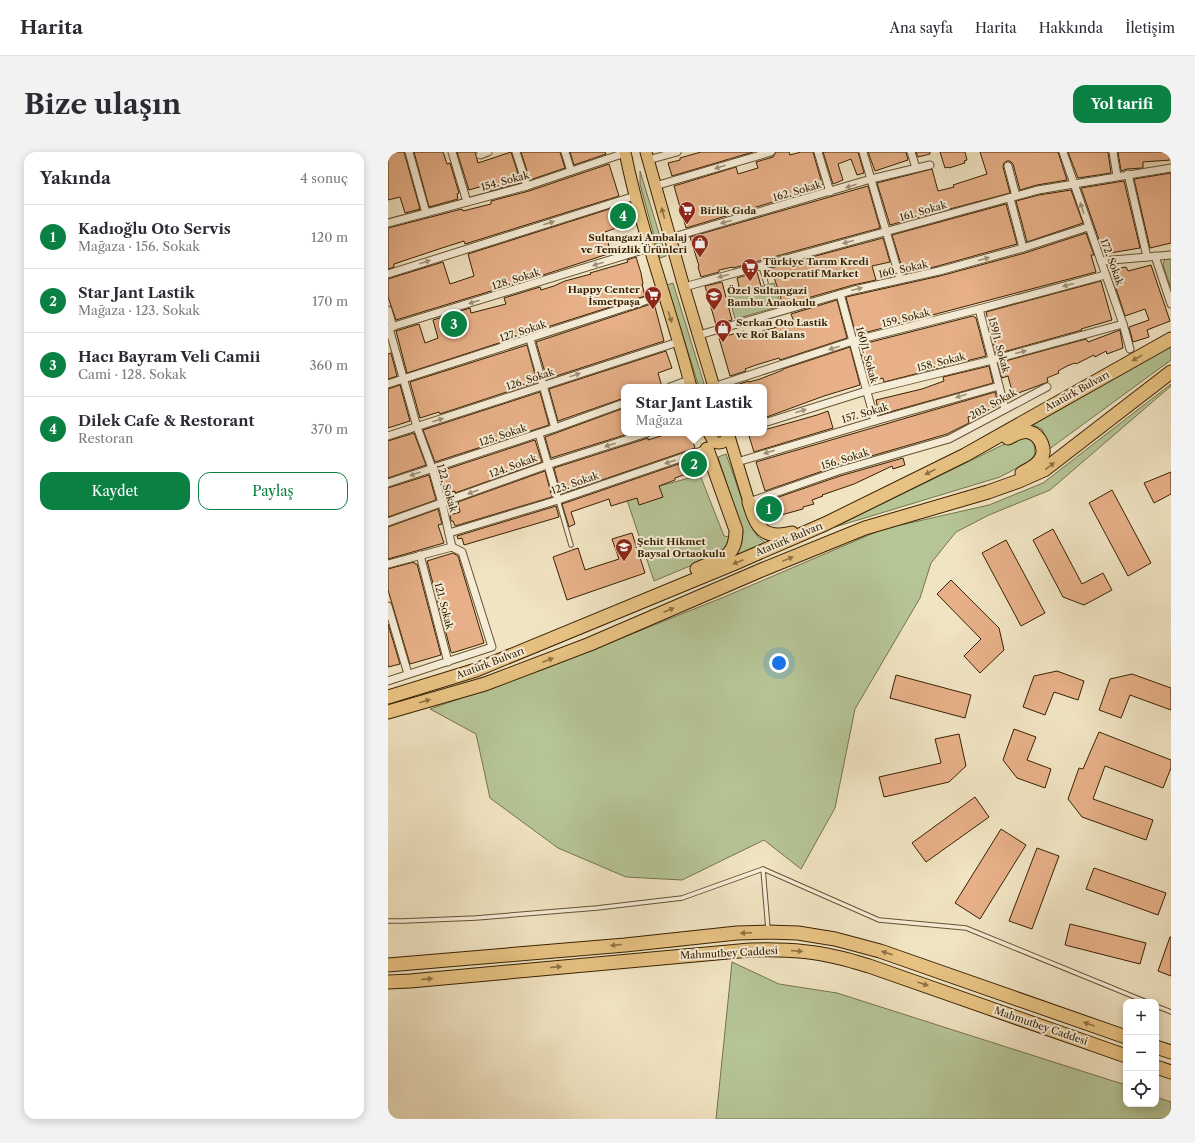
<!DOCTYPE html>
<html lang="tr">
<meta charset="utf-8">
<style>
body{margin:0;font-family:"Libre Caslon Text",serif;background:#f2f2f3;color:#2b2b33}
.controls{position:absolute;right:12px;bottom:12px;display:grid;overflow:hidden;border-radius:8px;box-shadow:0 2px 10px #0003}
.controls button{width:36px;height:36px;display:grid;place-items:center;padding:0;border:0;border-bottom:1px solid #e1e1e2;background:#fff;color:#2b2b33;font:20px sans-serif}
.you{position:absolute;left:391px;top:511px;width:14px;height:14px;margin:-10px;border:3px solid #fff;border-radius:50%;background:#1a73e8;box-shadow:0 0 0 6px #1a73e833}
.badge{display:grid;place-items:center;width:26px;height:26px;border-radius:50%;background:#0b8043;color:#fff;font-size:13px;font-weight:700}
.pin{position:absolute;translate:-50% -50%;border:2px solid #fff;box-shadow:0 1px 4px #0006}
.popup{position:absolute;left:233px;top:232px;width:146px;height:52px;box-sizing:border-box;display:grid;place-content:center;border-radius:8px;background:#fff;filter:drop-shadow(0 1px 3px #0005);font-size:13px;white-space:nowrap;color:#7c7c81}
.popup b{font-size:15px;color:#2b2b33}
.popup::after{content:'';position:absolute;left:50%;top:100%;margin-left:-8px;border:8px solid transparent;border-top-color:#fff}
.list{margin:0;padding:0;list-style:none}
h2{display:flex;justify-content:space-between;align-items:center;height:52px;margin:0;padding:0 16px;font-size:17px}
h2 small{font-size:13px;font-weight:400;color:#7c7c81}
.list li{display:grid;grid-template-columns:26px 1fr auto;gap:12px;align-items:center;box-sizing:border-box;height:64px;padding:0 16px;border-top:1px solid #e1e1e2}
.list b{display:block;font-size:15px;white-space:nowrap}
.list p{margin:0;font-size:13px;white-space:nowrap;color:#7c7c81}
.list em{font-size:13px;font-style:normal;color:#7c7c81}
.actions{display:flex;gap:8px;padding:12px 16px}
.actions a{flex:1;padding:9px 0;border:1px solid #0b8043;border-radius:12px;text-align:center;font-size:14px;color:#0b8043}
.actions .main{background:#0b8043;color:#fff}
.icon{flex:none;width:22px;height:22px;fill:none;stroke:currentColor;stroke-width:2;stroke-linecap:round;stroke-linejoin:round}
.map{position:relative;flex:none;width:783px;height:967px;overflow:hidden;border-radius:12px}
header{display:flex;align-items:center;gap:24px;box-sizing:border-box;height:56px;padding:0 20px;background:#fff;border-bottom:1px solid #e1e1e2}
header strong{font-size:19px}
nav{display:flex;gap:22px;margin-inline-start:auto;font-size:14px}
.intro{display:flex;align-items:center;justify-content:space-between;box-sizing:border-box;height:96px;padding:0 24px}
h1{margin:0;font-size:28px}
.button{padding:10px 18px;border-radius:12px;background:#0b8043;color:#fff;font-size:14px;font-weight:700}
main{display:flex;gap:24px;padding:0 24px}
aside{flex:1;background:#fff;border-radius:12px;box-shadow:0 2px 10px #0003}
.map>svg:first-child{display:block}
</style>
<header>
<strong>Harita</strong>
<nav><a>Ana sayfa</a><a>Harita</a><a>Hakkında</a><a>İletişim</a></nav>
</header>
<div class="intro"><h1>Bize ulaşın</h1><a class="button">Yol tarifi</a></div>
<main>
<aside>
<h2>Yakında<small>4 sonuç</small></h2>
<ul class="list">
<li><span class="badge">1</span><div><b>Kadıoğlu Oto Servis</b><p>Mağaza · 156. Sokak</p></div><em>120 m</em></li>
<li><span class="badge">2</span><div><b>Star Jant Lastik</b><p>Mağaza · 123. Sokak</p></div><em>170 m</em></li>
<li><span class="badge">3</span><div><b>Hacı Bayram Veli Camii</b><p>Cami · 128. Sokak</p></div><em>360 m</em></li>
<li><span class="badge">4</span><div><b>Dilek Cafe &amp; Restorant</b><p>Restoran</p></div><em>370 m</em></li>
</ul>
<div class="actions"><a class="main">Kaydet</a><a>Paylaş</a></div>
</aside>
<div class="map">
<svg width="783" height="967" viewBox="0 0 783 967">
<rect width="100%" height="100%" fill="#f1e4c3"/>
<filter id="stains"><feTurbulence type="fractalNoise" baseFrequency=".005" numOctaves="4"/><feColorMatrix values="0 0 0 0 .2 0 0 0 0 .09 0 0 0 0 .02 0 0 0 .5 -.17"/></filter>
<radialGradient id="worn" r=".72"><stop offset=".6" stop-color="#630" stop-opacity="0"/><stop offset="1" stop-color="#630" stop-opacity=".3"/></radialGradient>
<g fill="#b6c596" stroke="#77734c">
<polygon points="252,19 278,104 272,106 252,32"/>
<polygon points="777,106 783,106 783,136 775,113"/>
<polygon points="285,131 317,235 311,235 279,133"/>
<polygon points="386,131 393,154 347,167 341,144"/>
<polygon points="783,194 783,208 660,298 658,286 654,277 641,271"/>
<polygon points="783,232 783,234 662,338 601,363 568,380 543,411 532,446 467,557 447,656 413,717 376,688 294,728 238,725 170,696 102,646 88,582 42,557 159,516 336,445 495,377 601,353 655,331"/>
<polygon points="635,283 642,286 646,293 647,301 644,308 612,325 447,375"/>
<polygon points="338,302 364,376 370,385 378,391 349,403 354,391 355,380 330,305"/>
<polygon points="312,323 336,384 341,385 340,392 333,401 266,429 238,345 272,334"/>
<polygon points="344,810 391,832 449,841 722,928 738,933 738,952 768,952 768,945 783,950 783,967 328,967"/>
</g>
<g fill="#e7b088" stroke="#382102">
<polygon points="0,0 16,0 32,57 17,61 12,45 0,48"/>
<polygon points="26,0 55,0 59,12 62,11 71,41 69,42 70,47 41,55"/>
<polygon points="69,0 87,0 90,11 123,0 133,31 100,39 98,33 81,38"/>
<polygon points="133,0 172,0 177,16 142,28"/>
<polygon points="182,0 217,0 218,2 186,13"/>
<polygon points="313,0 365,0 284,24 280,11 292,8 292,6"/>
<polygon points="388,0 401,0 402,3 413,0 425,0 435,35 298,76 286,34 348,15 350,22 370,16 368,10 385,5"/>
<polygon points="435,0 470,0 476,21 469,23 463,7 450,12 455,28 445,32"/>
<polygon points="480,0 518,0 520,8 487,19"/>
<polygon points="528,0 542,0 542,2 530,5"/>
<polygon points="552,0 577,0 579,8 576,9 577,11 561,16 560,15 557,16"/>
<polygon points="592,0 670,0 679,28 649,33 632,38 625,12 622,9 619,9 616,11 615,15 622,41 502,73 489,31 544,17 550,39 566,35 565,33 599,22"/>
<polygon points="680,0 720,0 723,21 690,26"/>
<polygon points="730,0 783,0 783,8 755,10 755,16 739,17 733,19"/>
<polygon points="221,12 231,44 77,92 76,89 54,96 6,112 6,115 0,117 0,76 74,57 75,59 103,52 103,49 141,39"/>
<polygon points="783,21 783,91 762,96 746,27"/>
<polygon points="736,29 752,96 716,102 693,36"/>
<polygon points="480,34 492,76 345,116 345,115 331,118 331,120 313,125 310,115 311,114 302,85"/>
<polygon points="683,38 695,71 639,90 628,49 651,43"/>
<polygon points="618,52 629,92 550,114 516,122 504,83"/>
<polygon points="234,53 239,72 217,80 223,101 149,125 8,168 0,145 0,127 55,110 62,132 86,124 80,102"/>
<polygon points="698,81 706,103 703,103 708,120 468,183 458,145 552,124 637,101"/>
<polygon points="495,86 502,110 484,114 488,128 465,133 395,153 383,116"/>
<polygon points="248,105 253,121 255,132 254,132 257,144 153,177 114,187 114,190 19,221 8,179 31,172 37,191 50,186 45,168 82,156 83,161 118,152 116,146 152,135 153,138 166,134 177,129 203,122 202,121 240,110 239,108"/>
<polygon points="763,113 782,169 759,178 761,185 745,190 741,175 761,168 757,157 737,164 722,118 738,115 740,119"/>
<polygon points="369,120 373,134 352,139 349,126"/>
<polygon points="713,129 724,168 693,177 694,178 608,202 598,160"/>
<polygon points="334,130 344,168 328,173 317,134"/>
<polygon points="449,148 459,186 392,208 391,206 368,213 357,217 358,219 342,224 331,186 356,179 358,184 406,170 403,162"/>
<polygon points="266,151 276,189 159,227 148,190"/>
<polygon points="585,164 588,166 598,204 496,230 495,226 481,230 471,193"/>
<polygon points="732,178 735,196 719,202 718,199 707,205 706,203 688,212 687,211 679,214 670,219 671,221 659,226 660,230 625,243 620,224 614,226 610,211 698,187 700,190"/>
<polygon points="139,193 149,230 52,262 51,260 32,266 22,230"/>
<polygon points="462,195 472,233 436,244 376,266 376,235 346,235 345,234 361,229 361,230 372,227 395,218 395,217"/>
<polygon points="278,199 284,216 270,221 274,235 236,235 236,246 170,269 161,237"/>
<polygon points="3,201 9,224 0,227 0,202"/>
<polygon points="601,214 605,231 491,263 488,248 534,237 556,229 555,225"/>
<polygon points="12,233 22,269 0,276 0,237"/>
<polygon points="152,240 161,273 47,310 35,278"/>
<polygon points="607,240 611,254 580,265 581,271 559,282 449,314 377,339 368,310"/>
<polygon points="236,256 236,281 243,281 163,306 157,285"/>
<polygon points="440,259 445,276 366,300 361,284 369,281 376,281 376,278 429,263"/>
<polygon points="26,281 38,313 0,326 0,289"/>
<polygon points="275,281 302,281 307,296 173,342 166,316 260,286 260,288 276,283"/>
<polygon points="147,288 154,310 67,341 67,339 57,342 50,320"/>
<polygon points="308,306 312,317 287,326 287,328 271,334 275,345 251,353 249,346 223,354 221,347 183,360 187,372 181,375 174,352"/>
<polygon points="515,306 517,313 505,317 504,314 466,332 434,343 435,344 424,348 426,352 415,355 415,357 382,366 378,351 379,349 452,324"/>
<polygon points="157,319 164,345 67,374 65,369 63,369 62,363 72,360 70,350"/>
<polygon points="783,320 783,342 766,351 756,331"/>
<polygon points="41,323 48,348 0,365 0,336"/>
<polygon points="724,338 763,411 740,424 701,351"/>
<polygon points="168,354 171,365 76,393 74,386 70,387 69,384"/>
<polygon points="50,357 54,372 50,373 56,391 0,407 0,375"/>
<polygon points="665,377 694,432 715,421 724,438 696,453 675,445 645,388"/>
<polygon points="244,381 257,421 179,448 165,405 190,396 197,418 231,407 224,387"/>
<polygon points="618,388 657,461 633,474 594,401"/>
<polygon points="65,401 70,404 96,491 64,501 63,500 39,409"/>
<polygon points="26,410 27,412 29,412 53,503 22,512 0,438 0,417"/>
<polygon points="563,428 611,476 616,498 592,521 576,504 593,487 549,442"/>
<polygon points="0,472 12,512 0,515"/>
<polygon points="669,519 696,529 690,548 666,540 657,563 635,555 646,524"/>
<polygon points="744,522 783,536 783,558 742,543 733,566 711,558 722,527"/>
<polygon points="508,523 583,543 577,566 502,546"/>
<polygon points="626,577 648,585 639,608 663,617 657,636 629,626 615,608"/>
<polygon points="711,580 783,608 783,616 775,636 717,614 705,647 765,668 758,688 694,665 680,647 691,616 695,617"/>
<polygon points="571,582 578,614 561,630 496,645 491,625 553,611 547,587"/>
<polygon points="587,645 601,665 538,710 524,691"/>
<polygon points="613,677 638,693 592,767 567,751"/>
<polygon points="649,696 671,704 644,777 621,769"/>
<polygon points="706,716 778,741 770,763 698,737"/>
<polygon points="682,772 758,791 752,812 677,793"/>
<polygon points="782,785 783,785 783,824 770,819"/>
</g>
<g fill="none" stroke-linecap="round" stroke-linejoin="round">
<defs>
<g id="lane">
<polyline points="373,114 378,131"/>
<polyline points="170,348 183,393"/>
<polyline points="0,769 15,769 88,766 209,756 294,746 375,717"/>
<polyline points="380,777 375,717 491,768 578,776 759,850"/>
<polyline points="768,854 783,860"/>
</g>
<g id="street">
<polyline points="21,0 38,61"/>
<polyline points="64,0 79,50"/>
<polyline points="128,0 139,34"/>
<polyline points="177,0 183,19"/>
<polyline points="430,0 442,40"/>
<polyline points="475,0 512,127"/>
<polyline points="523,0 528,16"/>
<polyline points="675,0 735,172 742,197"/>
<polyline points="725,0 729,24"/>
<polyline points="92,3 100,0"/>
<polyline points="260,8 289,0"/>
<polyline points="620,14 628,44"/>
<polyline points="740,22 759,105"/>
<polyline points="267,34 383,0"/>
<polyline points="622,46 635,96"/>
<polyline points="0,71 139,34 237,1"/>
<polyline points="282,86 483,27 542,13"/>
<polyline points="767,104 783,152"/>
<polyline points="713,109 783,103"/>
<polyline points="0,122 247,44"/>
<polyline points="296,135 650,38 783,16"/>
<polyline points="452,142 487,269"/>
<polyline points="591,157 617,257"/>
<polyline points="0,158 5,175"/>
<polyline points="0,176 261,96"/>
<polyline points="1,176 29,275 44,316 54,351 64,395"/>
<polyline points="311,183 466,138 551,119 635,96 700,75"/>
<polyline points="142,187 167,276"/>
<polyline points="0,232 275,143"/>
<polyline points="282,235 301,228"/>
<polyline points="325,235 465,189 591,157 717,123"/>
<polyline points="376,271 478,239 604,208 735,172"/>
<polyline points="151,282 170,348"/>
<polyline points="0,284 290,190"/>
<polyline points="349,310 487,269 611,234"/>
<polyline points="0,331 167,276 236,251"/>
<polyline points="361,350 450,319 561,287 659,235"/>
<polyline points="0,370 159,313 259,281"/>
<polyline points="61,381 170,348 319,297"/>
<polyline points="32,403 60,510"/>
<polyline points="0,412 64,395"/>
<polyline points="0,454 20,522"/>
<polyline points="0,529 104,495 74,400 64,395"/>
</g>
<g id="primary">
<path d="M237,0c16,80 46,156 66,235"/>
<polyline points="258,0 296,135 326,235"/>
<path d="M321,281l5,9c9,3 12,-1 14,-8"/>
<polyline points="340,281 361,350"/>
</g>
<g id="highway">
<path d="M620,286c6,-3 14,-8 21,-6 12,3 18,19 11,28 -4,6 -12,10 -18,13"/>
<path d="M361,350c7,26 15,38 43,31"/>
<path d="M309,417c23,-10 39,-10 39,-39l-29,-81"/>
<polyline points="0,545 88,518 345,412 437,372 577,303 783,187"/>
<polyline points="0,560 97,532 202,492 376,417 477,376 600,340 631,329 656,318 783,220"/>
<polyline points="0,813 237,793 349,781 380,780 410,781 447,787 492,799 738,885"/>
<path d="M0,830l22,-1 340,-31c29,-1 59,0 86,7 11,2 22,6 33,9l257,90"/>
<polyline points="768,895 783,900"/>
<polyline points="768,915 783,920"/>
</g>
</defs>
<use href="#lane" stroke="#665232" stroke-width="5.5"/>
<use href="#street" stroke="#665232" stroke-width="9"/>
<use href="#primary" stroke="#382102" stroke-width="13"/>
<use href="#highway" stroke="#382102" stroke-width="15"/>
<use href="#lane" stroke="#f6edd8" stroke-width="3.5"/>
<use href="#street" stroke="#f6edd8" stroke-width="7"/>
<use href="#primary" stroke="#e8c282" stroke-width="11"/>
<use href="#highway" stroke="#e8c282" stroke-width="13"/>
</g>
<defs><path id="oneway-solid" d="M-6-.8H1V-3.2L6.5 0L1 3.2V.8H-6Z"/></defs>
<g fill="#a09178">
<use href="#oneway-solid" transform="translate(332 15) rotate(163)"/>
<use href="#oneway-solid" transform="translate(463 34) rotate(163)"/>
<use href="#oneway-solid" transform="translate(694 56) rotate(-109)"/>
<use href="#oneway-solid" transform="translate(338 70) rotate(164)"/>
<use href="#oneway-solid" transform="translate(161 71) rotate(-18)"/>
<use href="#oneway-solid" transform="translate(460 90) rotate(165)"/>
<use href="#oneway-solid" transform="translate(596 107) rotate(-15)"/>
<use href="#oneway-solid" transform="translate(37 110) rotate(-18)"/>
<use href="#oneway-solid" transform="translate(210 112) rotate(163)"/>
<use href="#oneway-solid" transform="translate(335 124) rotate(165)"/>
<use href="#oneway-solid" transform="translate(680 133) rotate(165)"/>
<use href="#oneway-solid" transform="translate(469 137) rotate(-14)"/>
<use href="#oneway-solid" transform="translate(86 150) rotate(163)"/>
<use href="#oneway-solid" transform="translate(446 196) rotate(162)"/>
<use href="#oneway-solid" transform="translate(633 200) rotate(-15)"/>
<use href="#oneway-solid" transform="translate(187 223) rotate(-17)"/>
<use href="#oneway-solid" transform="translate(573 244) rotate(164)"/>
<use href="#oneway-solid" transform="translate(413 259) rotate(-17)"/>
<use href="#oneway-solid" transform="translate(50 268) rotate(-18)"/>
<use href="#oneway-solid" transform="translate(222 293) rotate(162)"/>
<use href="#oneway-solid" transform="translate(381 300) rotate(163)"/>
<use href="#oneway-solid" transform="translate(282 310) rotate(161)"/>
<use href="#oneway-solid" transform="translate(27 322) rotate(161)"/>
<use href="#oneway-solid" transform="translate(85 340) rotate(160)"/>
</g>
<g fill="#907242">
<use href="#oneway-solid" transform="translate(275 61) rotate(-106)"/>
<use href="#oneway-solid" transform="translate(282 165) rotate(72)"/>
<use href="#oneway-solid" transform="translate(749 206) rotate(151)"/>
<use href="#oneway-solid" transform="translate(662 314) rotate(-38)"/>
<use href="#oneway-solid" transform="translate(542 320) rotate(153)"/>
<use href="#oneway-solid" transform="translate(400 407) rotate(-22)"/>
<use href="#oneway-solid" transform="translate(350 410) rotate(157)"/>
<use href="#oneway-solid" transform="translate(281 458) rotate(-23)"/>
<use href="#oneway-solid" transform="translate(160 508) rotate(-21)"/>
<use href="#oneway-solid" transform="translate(37 549) rotate(-16)"/>
<use href="#oneway-solid" transform="translate(358 781) rotate(177)"/>
<use href="#oneway-solid" transform="translate(228 793) rotate(175)"/>
<use href="#oneway-solid" transform="translate(409 799) rotate(5)"/>
<use href="#oneway-solid" transform="translate(499 801) rotate(-162)"/>
<use href="#oneway-solid" transform="translate(168 815) rotate(-5)"/>
<use href="#oneway-solid" transform="translate(39 827) rotate(-5)"/>
<use href="#oneway-solid" transform="translate(535 832) rotate(19)"/>
<use href="#oneway-solid" transform="translate(701 872) rotate(-161)"/>
</g>
<defs>
<symbol id="supermarket-pin" viewBox="-11 -11 22 30"><path d="M0 17L-7.5 6A9.5 9.5 0 1 1 7.5 6Z" fill="#8f2418" stroke="#f6edd8"/><path d="M-6-5.5h2.5l.6 2H6L4.5 2H-2.5L-4.4-4H-6ZM-1.5 3.2a1.3 1.3 0 1 0 .1 0ZM3 3.2a1.3 1.3 0 1 0 .1 0Z" fill="#fff"/></symbol>
<symbol id="shop-pin" viewBox="-11 -11 22 30"><path d="M0 17L-7.5 6A9.5 9.5 0 1 1 7.5 6Z" fill="#8f2418" stroke="#f6edd8"/><path d="M-5-2.5h2.3a2.7 3.5 0 0 1 5.4 0H5L5.5 6h-11ZM-1.5-2.5h3a1.5 2.3 0 0 0-3 0Z" fill="#fff"/></symbol>
<symbol id="school-pin" viewBox="-11 -11 22 30"><path d="M0 17L-7.5 6A9.5 9.5 0 1 1 7.5 6Z" fill="#8f2418" stroke="#f6edd8"/><path d="M0-5L7-2L0 1L-7-2ZM-4 1L0 2.5L4 1V4Q0 6-4 4Z" fill="#fff"/></symbol>
</defs>
<g fill-rule="evenodd">
<use href="#supermarket-pin" x="289" y="48" width="20" height="27"/>
<use href="#shop-pin" x="302" y="81" width="20" height="27"/>
<use href="#supermarket-pin" x="352" y="105" width="20" height="27"/>
<use href="#supermarket-pin" x="255" y="133" width="20" height="27"/>
<use href="#school-pin" x="316" y="134" width="20" height="27"/>
<use href="#shop-pin" x="325" y="166" width="20" height="27"/>
<use href="#school-pin" x="226" y="385" width="20" height="27"/>
</g>
<g text-anchor="middle" dominant-baseline="central" stroke-width="4" stroke-linejoin="round" paint-order="stroke">
<g font-size="10" fill="#382102" stroke="#f6edd8">
<text transform="translate(117 29) rotate(-15)">154. Sokak</text>
<text transform="translate(409 39) rotate(-16)">162. Sokak</text>
<text transform="translate(535 59) rotate(-16)">161. Sokak</text>
<text transform="translate(724 110) rotate(70)">172. Sokak</text>
<text transform="translate(515 117) rotate(-12)">160. Sokak</text>
<text transform="translate(128 127) rotate(-17)">128. Sokak</text>
<text transform="translate(518 166) rotate(-14)">159. Sokak</text>
<text transform="translate(135 179) rotate(-18)">127. Sokak</text>
<text transform="translate(611 193) rotate(75)">159/1. Sokak</text>
<text transform="translate(479 203) rotate(75)">160/1. Sokak</text>
<text transform="translate(553 210) rotate(-14)">158. Sokak</text>
<text transform="translate(142 227) rotate(-18)">126. Sokak</text>
<text transform="translate(689 239) rotate(-29)">Atatürk Bulvarı</text>
<text transform="translate(605 252) rotate(-29)">203. Sokak</text>
<text transform="translate(477 261) rotate(-16)">157. Sokak</text>
<text transform="translate(115 283) rotate(-18)">125. Sokak</text>
<text transform="translate(457 307) rotate(-17)">156. Sokak</text>
<text transform="translate(125 314) rotate(-20)">124. Sokak</text>
<text transform="translate(187 331) rotate(-19)">123. Sokak</text>
<text transform="translate(59 336) rotate(74)">122. Sokak</text>
<text transform="translate(401 387) rotate(-23)">Atatürk Bulvarı</text>
<text transform="translate(56 454) rotate(75)">121. Sokak</text>
<text transform="translate(102 511) rotate(-21)">Atatürk Bulvarı</text>
<text transform="translate(341 801) rotate(-3)">Mahmutbey Caddesi</text>
<text transform="translate(653 874) rotate(19)">Mahmutbey Caddesi</text>
</g>
<g font-size="10" font-weight="bold" fill="#382102" stroke="#f6edd8" text-anchor="start">
<text x="312" y="58">Birlik Gıda</text>
<text x="299" y="85" text-anchor="end">Sultangazi Ambalaj<tspan x="299" dy="12">ve Temizlik Ürünleri</tspan></text>
<text x="375" y="109">Türkiye Tarım Kredi<tspan x="375" dy="12">Kooperatif Market</tspan></text>
<text x="252" y="137" text-anchor="end">Happy Center<tspan x="252" dy="12">İsmetpaşa</tspan></text>
<text x="339" y="138">Özel Sultangazi<tspan x="339" dy="12">Bambu Anaokulu</tspan></text>
<text x="348" y="170">Serkan Oto Lastik<tspan x="348" dy="12">ve Rot Balans</tspan></text>
<text x="249" y="389">Şehit Hikmet<tspan x="249" dy="12">Baysal Ortaokulu</tspan></text>
</g>
</g>
<rect width="100%" height="100%" filter="url(#stains)"/>
<rect width="100%" height="100%" fill="url(#worn)"/>
</svg>
<div class="controls">
<button>+</button>
<button>−</button>
<button><svg class="icon" aria-label="locate" viewBox="0 0 24 24"><circle cx="12" cy="12" r="6"/><path d="M12 2v4M12 18v4M2 12h4M18 12h4"/></svg></button>
</div>
<div class="you"></div>
<div class="pin badge" style="left:381px;top:357px">1</div>
<div class="pin badge" style="left:306px;top:312px">2</div>
<div class="popup"><b>Star Jant Lastik</b>Mağaza</div>
<div class="pin badge" style="left:66px;top:172px">3</div>
<div class="pin badge" style="left:235px;top:64px">4</div>
</div>
</main>
